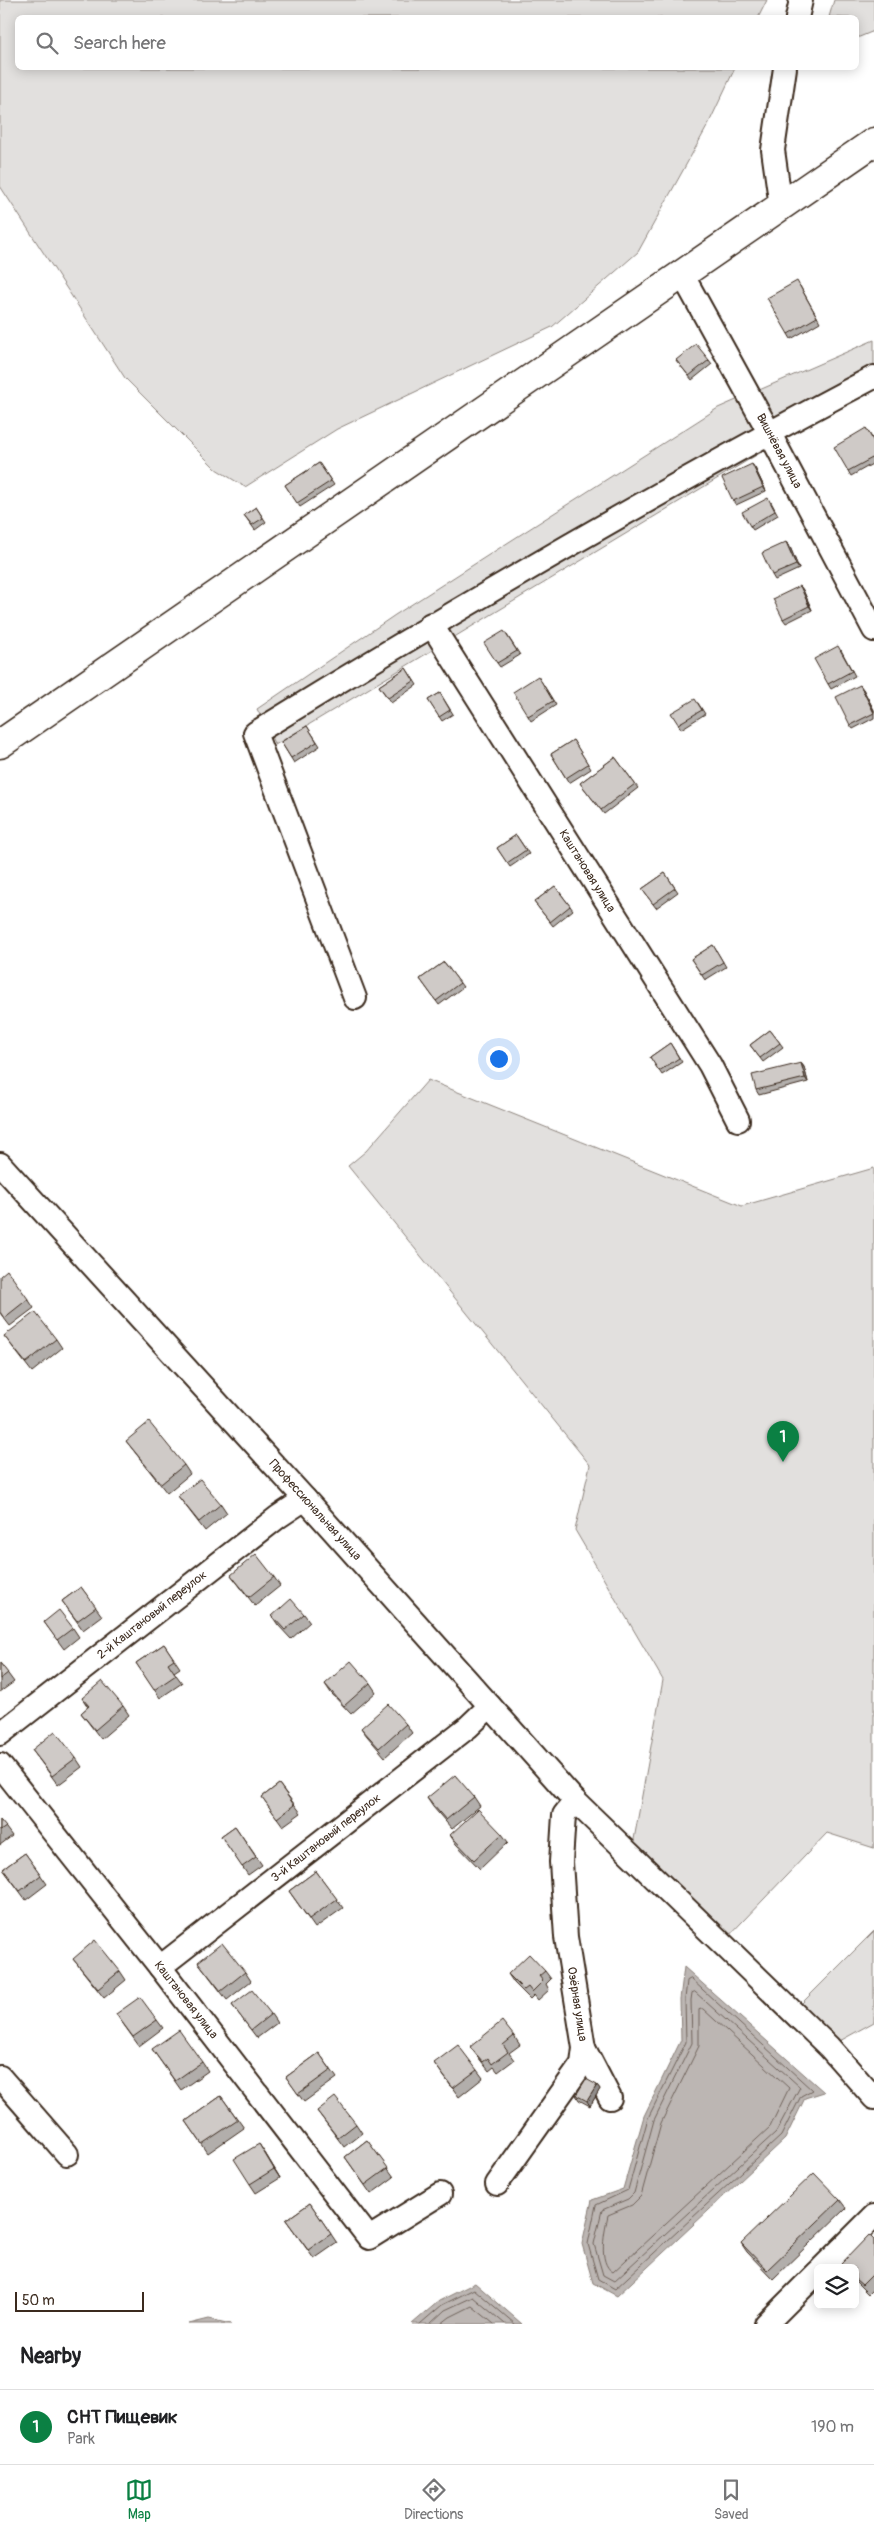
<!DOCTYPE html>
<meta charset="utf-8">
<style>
body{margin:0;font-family:Pangolin,sans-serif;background:#f6f6f6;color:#202124}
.controls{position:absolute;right:15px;bottom:15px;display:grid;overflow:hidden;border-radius:8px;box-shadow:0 2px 12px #0003}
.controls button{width:45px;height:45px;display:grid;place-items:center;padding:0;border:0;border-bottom:1px solid #e0e0e0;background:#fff;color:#202124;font:25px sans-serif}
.scale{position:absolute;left:15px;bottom:12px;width:129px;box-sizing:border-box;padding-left:5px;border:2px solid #3b2a1e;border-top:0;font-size:14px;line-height:18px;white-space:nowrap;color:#3b2a1e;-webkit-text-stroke:4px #fff;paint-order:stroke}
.you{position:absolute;left:498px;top:1058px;width:18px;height:18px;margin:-12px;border:4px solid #fff;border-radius:50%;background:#1a73e8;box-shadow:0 0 0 8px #1a73e833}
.badge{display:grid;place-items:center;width:32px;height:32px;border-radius:50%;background:#0b8043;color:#fff;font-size:16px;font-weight:700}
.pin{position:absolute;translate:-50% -41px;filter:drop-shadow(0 1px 2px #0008)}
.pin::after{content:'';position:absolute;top:26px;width:18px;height:15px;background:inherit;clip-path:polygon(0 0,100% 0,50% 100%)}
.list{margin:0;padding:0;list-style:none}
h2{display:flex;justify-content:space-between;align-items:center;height:65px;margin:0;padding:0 20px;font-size:21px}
h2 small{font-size:16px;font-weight:400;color:#757577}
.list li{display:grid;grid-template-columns:32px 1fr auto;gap:15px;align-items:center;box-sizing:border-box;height:75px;padding:0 20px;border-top:1px solid #e0e0e0}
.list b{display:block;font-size:19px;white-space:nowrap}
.list p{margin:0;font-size:16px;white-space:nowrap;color:#757577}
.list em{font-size:16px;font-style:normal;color:#757577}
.icon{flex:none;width:28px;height:28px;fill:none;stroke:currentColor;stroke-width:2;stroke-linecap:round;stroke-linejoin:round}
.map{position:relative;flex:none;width:874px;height:2324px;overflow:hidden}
.search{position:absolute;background:#fff;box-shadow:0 2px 12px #0003;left:15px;right:15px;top:15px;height:55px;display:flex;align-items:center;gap:12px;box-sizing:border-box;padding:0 18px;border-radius:8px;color:#757577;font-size:19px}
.sheet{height:140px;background:#fff}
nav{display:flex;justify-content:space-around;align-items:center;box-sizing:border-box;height:70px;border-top:1px solid #e0e0e0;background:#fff;font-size:14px;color:#757577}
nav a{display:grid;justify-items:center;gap:2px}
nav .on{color:#0b8043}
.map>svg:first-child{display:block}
</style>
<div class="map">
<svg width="874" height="2324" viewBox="0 0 874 2324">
<rect width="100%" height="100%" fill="#fff"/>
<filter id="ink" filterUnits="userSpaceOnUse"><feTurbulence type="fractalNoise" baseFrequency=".02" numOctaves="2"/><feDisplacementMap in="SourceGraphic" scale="10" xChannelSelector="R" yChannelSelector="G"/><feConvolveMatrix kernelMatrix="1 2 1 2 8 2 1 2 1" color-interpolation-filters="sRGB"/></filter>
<g filter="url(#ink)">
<g fill="#e2e0de" stroke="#8e857e">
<polygon points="0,0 767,0 758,18 18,18 18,68 735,68 708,125 638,252 552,327 337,429 245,487 216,469 125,378 0,186"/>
<polygon points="834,0 874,0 874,31 857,38 856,18 829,17"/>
<polygon points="874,340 874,390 808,424 275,745 257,709 395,615 718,408"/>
<polygon points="428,1080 742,1206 874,1168 874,1848 827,1833 722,1943 631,1856 663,1680 575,1530 590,1465 348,1166 366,1151"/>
<polygon points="874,1931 874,2022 829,2047 793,2012"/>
</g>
<g fill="#bcb6b3" stroke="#887e77">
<polygon points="684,1967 824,2092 805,2098 785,2139 617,2296 593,2283 582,2244 592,2200 623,2189 644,2116 681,2040 680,1999"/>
<polygon points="475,2283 522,2324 412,2324 439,2301"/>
<polygon points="209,2319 231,2324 189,2324"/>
</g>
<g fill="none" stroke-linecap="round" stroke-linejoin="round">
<g stroke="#6f625a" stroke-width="1">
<polygon points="691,1979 812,2090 801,2096 781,2136 615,2289 598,2279 588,2244 596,2205 628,2190 648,2118 686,2042 685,1999 687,1981"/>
<polygon points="695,1992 800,2087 776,2132 614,2281 603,2275 594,2244 602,2210 628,2199 634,2193 654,2120 692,2043 691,2000 692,1993"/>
<path d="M703,2009l86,79 -19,39 -157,145c-16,-9 -8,-42 -5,-57l24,-10 9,-9 20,-73 38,-77v-36z"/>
<polyline points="420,2324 442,2305 474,2289 515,2324"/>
<polyline points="430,2324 445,2310 473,2297 505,2324"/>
<polyline points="441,2324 450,2317 472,2306 494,2324"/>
</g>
<defs>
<g id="minor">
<polyline points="797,18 801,0"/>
<polyline points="781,207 773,150 785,68"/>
<polyline points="682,274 769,432 874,630"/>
<polyline points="431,624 710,1065 738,1120"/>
<path d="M355,998l-100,-265c203,-125 408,-245 619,-356"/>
<polyline points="0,1164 305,1499 575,1801 829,2047 874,2098"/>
<polyline points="0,1734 278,1517 305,1499"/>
<polyline points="0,1765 160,1967 369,2238 440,2194"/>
<polyline points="160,1967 468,1727 490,1706"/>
<polyline points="584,2048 610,2098"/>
<polyline points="0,2077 67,2154"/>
<polyline points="497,2184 582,2064 584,2048 566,1937 561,1862 564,1815 575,1801"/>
<polyline points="822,2268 874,2216"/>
<polyline points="766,2324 818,2272"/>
</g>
<polyline id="major" points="0,744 874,142"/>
</defs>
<use href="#minor" stroke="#3b2a1e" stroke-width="26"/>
<use href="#major" stroke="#3b2a1e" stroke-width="31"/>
<use href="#minor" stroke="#fff" stroke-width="22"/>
<use href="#major" stroke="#fff" stroke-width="28"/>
</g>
<g fill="#b2aeab" stroke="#3b2a1e">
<polygon points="800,286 820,322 791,339 788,334"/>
<polygon points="676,360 709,360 712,364 692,380"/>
<polygon points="866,428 874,441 874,463 851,476 848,471"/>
<polygon points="319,463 334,485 300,507 285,485"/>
<polygon points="755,468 766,491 736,505 733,501"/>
<polygon points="771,502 778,515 753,530 750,526"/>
<polygon points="256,507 266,522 255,530 244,515"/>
<polygon points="786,542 790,547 799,569 775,580 772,575"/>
<polygon points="800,586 803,590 812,610 786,623 783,619"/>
<polygon points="507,635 520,655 500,667 497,663"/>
<polygon points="841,650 855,676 831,689 828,684"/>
<polygon points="406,668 417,685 391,703 379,686"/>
<polygon points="541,681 556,705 531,721 528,716"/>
<polygon points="863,689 874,710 874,718 853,729 850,725"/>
<polygon points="440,693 453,714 442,721 428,700"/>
<polygon points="698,703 705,714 681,729 678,724"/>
<polygon points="307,726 320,746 294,763 281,742"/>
<polygon points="573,740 591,769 569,783 551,754"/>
<polygon points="615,757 638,788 604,814 580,783"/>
<polygon points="516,835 529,854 510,867 497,848"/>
<polygon points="665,873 678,892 656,908 642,889"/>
<polygon points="555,886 573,910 553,926 534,902"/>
<polygon points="713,945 726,967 705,980 691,959"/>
<polygon points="444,962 463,987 439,1005 420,979"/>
<polygon points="770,1030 783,1047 763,1062 750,1045"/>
<polygon points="670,1043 682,1062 662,1075 650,1057"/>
<polygon points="801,1063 804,1067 808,1082 759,1095 756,1090"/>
<polygon points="28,1299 34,1308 10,1326 0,1313"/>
<polygon points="4,1336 56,1339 62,1348 32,1372"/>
<polygon points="126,1441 184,1465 190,1474 167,1493"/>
<polygon points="178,1496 221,1504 227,1513 205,1531"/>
<polygon points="231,1575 274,1577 280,1586 255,1606"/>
<polygon points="81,1587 102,1616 83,1630 62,1601"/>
<polygon points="304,1614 310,1622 291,1639 278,1625 272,1616"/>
<polygon points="44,1622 73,1628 79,1637 64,1649"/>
<polygon points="164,1644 180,1668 174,1672 182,1683 160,1698 136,1663"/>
<polygon points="0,1663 14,1682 0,1692"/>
<polygon points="370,1683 376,1692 351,1714 331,1693 325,1684"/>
<polygon points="82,1698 123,1706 129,1715 101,1739 81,1713 88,1707"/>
<polygon points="406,1724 412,1733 385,1757 367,1736 361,1728"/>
<polygon points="32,1750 76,1758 82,1767 58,1785"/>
<polygon points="279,1784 301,1813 283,1826 262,1797"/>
<polygon points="474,1797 480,1806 452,1829 433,1807 427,1798"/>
<polygon points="0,1820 12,1836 0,1845"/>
<polygon points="235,1826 262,1865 248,1875 221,1836"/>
<polygon points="502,1834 508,1842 480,1869 456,1844 450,1835"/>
<polygon points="25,1853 47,1884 26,1900 3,1869"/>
<polygon points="316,1871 343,1908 315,1928 289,1891"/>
<polygon points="73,1959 120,1971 126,1980 104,1998"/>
<polygon points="198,1962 245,1972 251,1981 227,2000"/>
<polygon points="545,1971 551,1979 546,1984 549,1990 538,2000 534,1995 530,1999 514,1983 508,1974"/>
<polygon points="232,2005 271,2014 277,2023 257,2038"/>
<polygon points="116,2014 157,2020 163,2028 139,2046"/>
<polygon points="514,2036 520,2045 509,2053 514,2060 498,2072 494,2067 489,2071 470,2047"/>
<polygon points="152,2049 202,2062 208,2071 181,2090"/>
<polygon points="319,2053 337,2078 304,2102 286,2077"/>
<polygon points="434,2063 477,2070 483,2078 459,2097"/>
<polygon points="597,2085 600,2089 590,2106 579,2100 576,2095"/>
<polygon points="221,2096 244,2128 208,2153 186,2121"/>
<polygon points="317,2111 356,2124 362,2133 344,2147"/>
<polygon points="367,2140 394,2177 371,2194 345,2157"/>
<polygon points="265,2153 280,2178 256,2193 250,2184"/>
<polygon points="840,2200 846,2208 773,2279 747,2252 741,2243"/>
<polygon points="310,2203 337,2243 314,2259 286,2220"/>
<polygon points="874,2240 874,2288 868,2294 855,2281 855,2268 843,2268 841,2264"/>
</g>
<g fill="#918d8b" stroke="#3b2a1e">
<polygon points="752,464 755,468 766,491 763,487"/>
<polygon points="786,542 790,547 799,569 796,565"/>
<polygon points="800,586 803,590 812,610 809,606"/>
<polygon points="860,685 863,689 874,710 874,712"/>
<polygon points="801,1063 804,1067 808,1082 805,1078"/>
<polygon points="597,2085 600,2089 590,2106 587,2101"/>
<polygon points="259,2144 265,2153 280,2178 274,2169"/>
</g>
<g fill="#cfcac7" stroke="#3b2a1e">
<polygon points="797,281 817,317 788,334 767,298"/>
<polygon points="696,344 709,360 689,376 676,360"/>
<polygon points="866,428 874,442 874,457 848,471 834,447"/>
<polygon points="319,463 331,481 297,503 285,485"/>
<polygon points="752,464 763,487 733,501 722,478"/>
<polygon points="768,498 775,511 750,526 742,512"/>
<polygon points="256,507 263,518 252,525 244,515"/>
<polygon points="786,542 796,565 772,575 762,553"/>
<polygon points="800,586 809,606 783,619 773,599"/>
<polygon points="504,631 517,651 497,663 484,643"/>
<polygon points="838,646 852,671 828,684 814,659"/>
<polygon points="406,668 414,681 388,698 379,686"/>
<polygon points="538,676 553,701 528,716 513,692"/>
<polygon points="860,685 874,713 850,725 836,697"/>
<polygon points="440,693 450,710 439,717 428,700"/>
<polygon points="695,699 702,710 678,724 671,713"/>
<polygon points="307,726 317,742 291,758 281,742"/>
<polygon points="573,740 588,764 566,778 551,754"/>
<polygon points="615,757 635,784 601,810 580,783"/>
<polygon points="516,835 526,850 507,863 497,848"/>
<polygon points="665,873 675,888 653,904 642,889"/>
<polygon points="555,886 570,906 550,922 534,902"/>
<polygon points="713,945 723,962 702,975 691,959"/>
<polygon points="444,962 460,983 436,1001 420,979"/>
<polygon points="770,1030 780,1043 760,1058 750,1045"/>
<polygon points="670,1043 679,1058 659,1071 650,1057"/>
<polygon points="801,1063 805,1078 756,1090 752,1075"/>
<polygon points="7,1270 28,1299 4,1318 0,1312 0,1276"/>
<polygon points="35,1312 56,1339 26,1363 4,1336"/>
<polygon points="149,1422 184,1465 161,1484 126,1441"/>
<polygon points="200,1479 221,1504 199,1522 178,1496"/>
<polygon points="256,1554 274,1577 249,1597 231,1575"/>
<polygon points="81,1587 96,1607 77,1621 62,1601"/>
<polygon points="291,1599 304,1614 285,1630 272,1616"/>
<polygon points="59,1610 73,1628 57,1640 44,1622"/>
<polygon points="164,1644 174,1659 168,1663 176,1675 154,1690 136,1663"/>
<polygon points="351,1661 370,1683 344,1706 325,1684"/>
<polygon points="0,1663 8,1673 0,1679"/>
<polygon points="102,1681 123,1706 95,1730 81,1713 89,1706 82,1698"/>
<polygon points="388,1704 406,1724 379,1748 361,1728"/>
<polygon points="55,1731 76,1758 52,1776 32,1750"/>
<polygon points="455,1775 474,1797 446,1820 427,1798"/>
<polygon points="279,1784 294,1805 277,1818 262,1797"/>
<polygon points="478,1809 502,1834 474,1860 450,1835"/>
<polygon points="0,1820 6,1827 0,1831"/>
<polygon points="235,1826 256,1857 242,1867 221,1836"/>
<polygon points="25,1853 41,1875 20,1891 3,1869"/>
<polygon points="316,1871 337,1899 309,1919 289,1891"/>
<polygon points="95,1940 120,1971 98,1989 73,1959"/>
<polygon points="222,1943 245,1972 221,1991 198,1962"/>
<polygon points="529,1954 545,1971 539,1976 543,1981 532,1992 528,1987 524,1990 508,1974"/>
<polygon points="252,1990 271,2014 251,2030 232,2005"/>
<polygon points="140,1997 157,2020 133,2037 116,2014"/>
<polygon points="502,2021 514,2036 503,2045 508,2052 492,2064 488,2058 483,2062 470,2047"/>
<polygon points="179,2030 202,2062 175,2081 152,2049"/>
<polygon points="458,2045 477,2070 453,2088 434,2063"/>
<polygon points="319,2053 331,2070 298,2094 286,2077"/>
<polygon points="586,2079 597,2085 587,2101 576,2095"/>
<polygon points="221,2096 238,2120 202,2144 186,2121"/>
<polygon points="335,2097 356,2124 338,2138 317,2111"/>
<polygon points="367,2140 388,2168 365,2185 345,2157"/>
<polygon points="259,2144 274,2169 250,2184 234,2159"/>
<polygon points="814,2173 840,2200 767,2270 741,2243"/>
<polygon points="310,2203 331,2234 308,2250 286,2220"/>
<polygon points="869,2235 874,2240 874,2273 862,2285 855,2279 855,2268 844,2268 841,2264"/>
</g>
</g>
<g text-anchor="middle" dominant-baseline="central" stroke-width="4.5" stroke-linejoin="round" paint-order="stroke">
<g font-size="12" fill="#3b2a1e" stroke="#fff">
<text transform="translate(779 451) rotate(62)">Вишнёвая улица</text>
<text transform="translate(587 871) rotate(58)">Каштановая улица</text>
<text transform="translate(315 1510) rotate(48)">Профессиональная улица</text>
<text transform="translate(152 1615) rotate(-38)">2-й Каштановый переулок</text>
<text transform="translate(326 1838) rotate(-38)">3-й Каштановый переулок</text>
<text transform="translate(186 2000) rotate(52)">Каштановая улица</text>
<text transform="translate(577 2004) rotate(81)">Озёрная улица</text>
</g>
</g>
</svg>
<div class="controls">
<button><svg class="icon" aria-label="layers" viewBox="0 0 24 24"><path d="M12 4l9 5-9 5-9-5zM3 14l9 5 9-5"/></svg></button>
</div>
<div class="scale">50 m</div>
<div class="you"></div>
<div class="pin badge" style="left:783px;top:1462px">1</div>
<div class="search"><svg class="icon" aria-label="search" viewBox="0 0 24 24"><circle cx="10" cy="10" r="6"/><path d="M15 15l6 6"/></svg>Search here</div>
</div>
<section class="sheet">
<h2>Nearby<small></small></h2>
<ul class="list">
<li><span class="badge">1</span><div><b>СНТ Пищевик</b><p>Park</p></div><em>190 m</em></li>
</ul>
</section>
<nav>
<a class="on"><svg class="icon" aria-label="map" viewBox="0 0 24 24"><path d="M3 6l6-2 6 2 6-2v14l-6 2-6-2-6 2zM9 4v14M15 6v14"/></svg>Map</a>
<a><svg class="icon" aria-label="directions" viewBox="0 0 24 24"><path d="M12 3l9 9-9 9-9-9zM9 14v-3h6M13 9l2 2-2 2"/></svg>Directions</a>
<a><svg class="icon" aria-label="saved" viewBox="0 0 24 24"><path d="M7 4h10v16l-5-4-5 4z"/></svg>Saved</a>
</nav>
